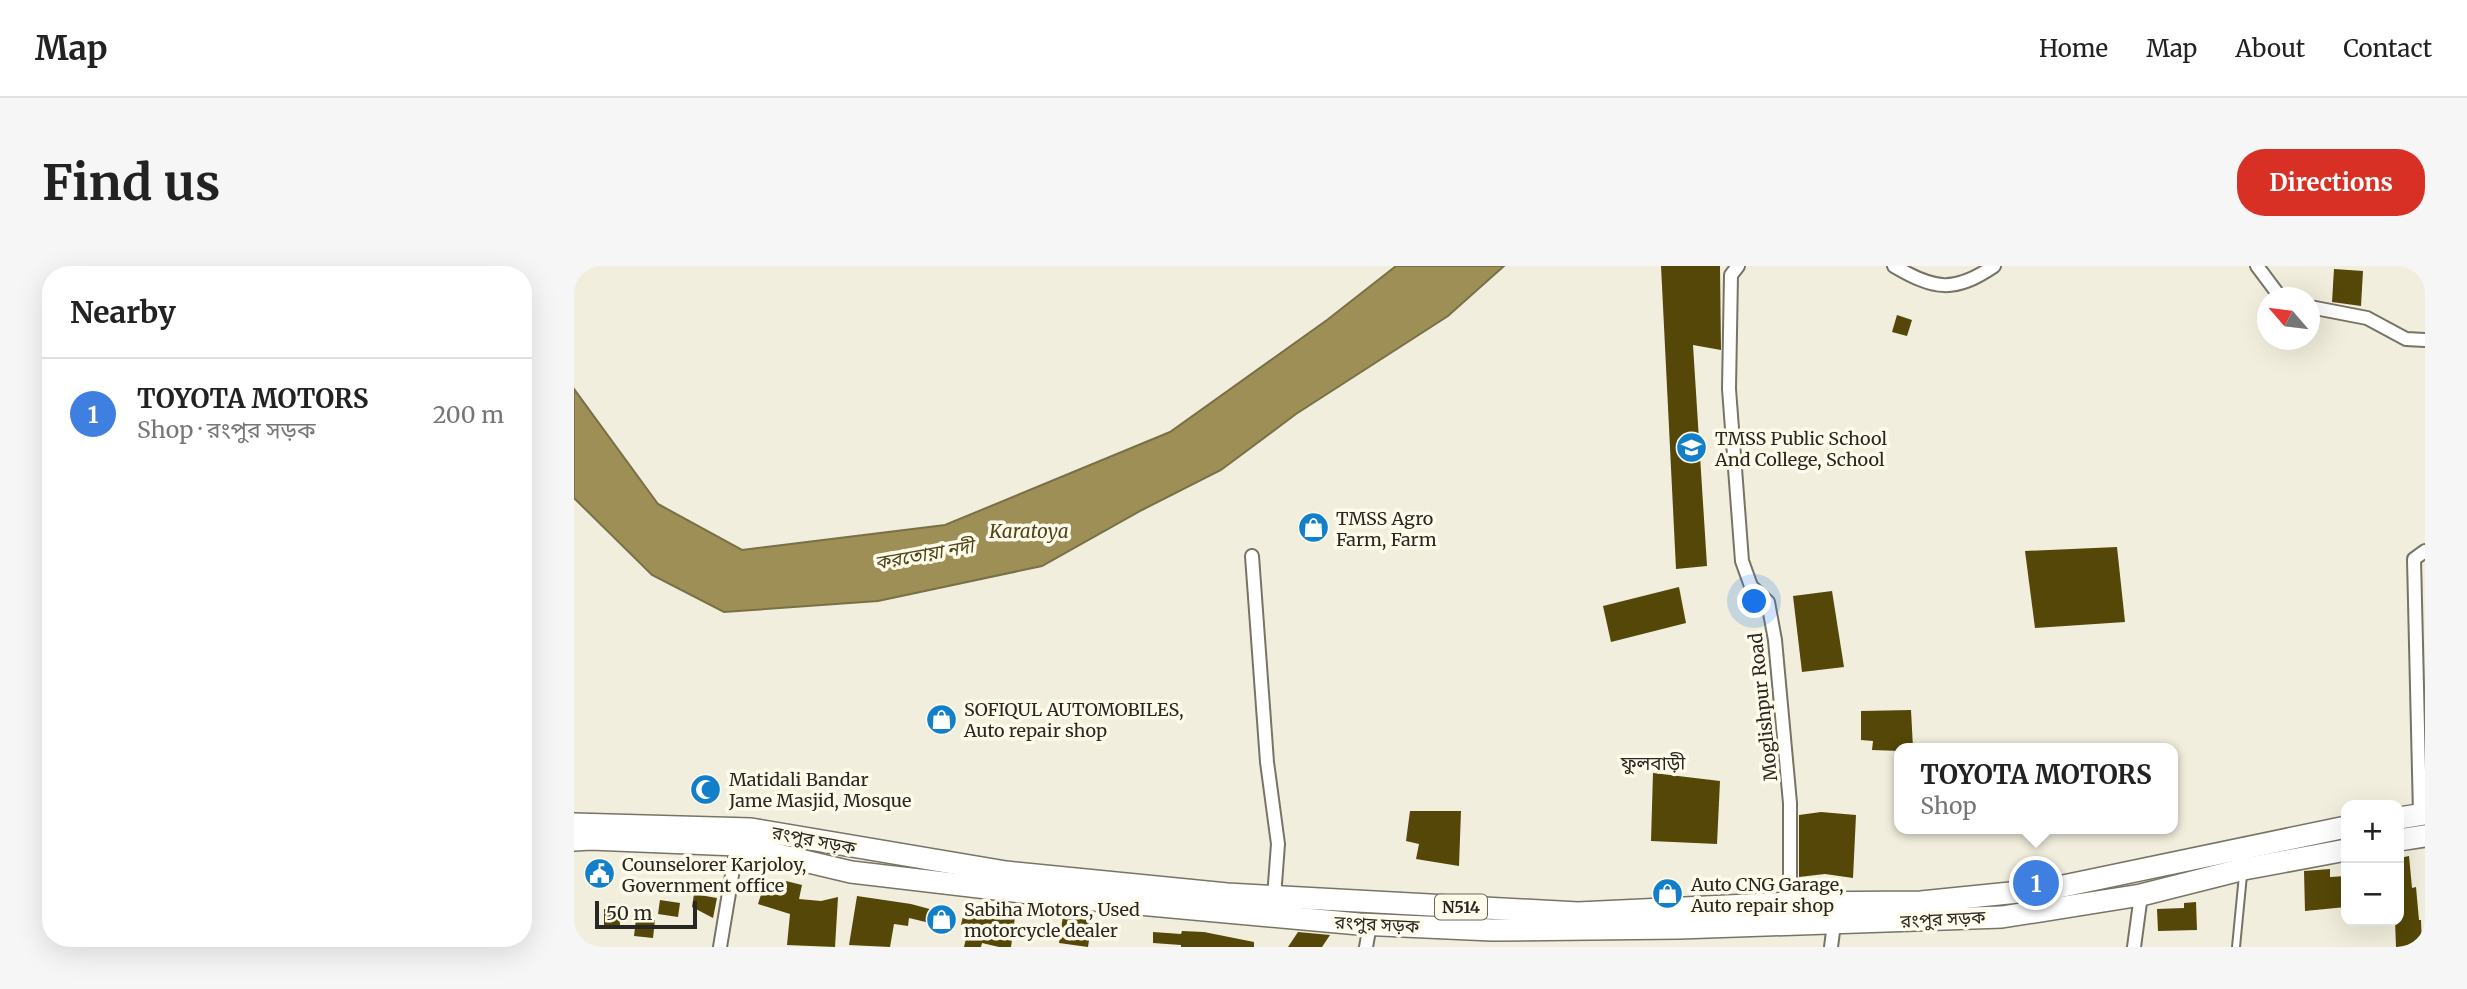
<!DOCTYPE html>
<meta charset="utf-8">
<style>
body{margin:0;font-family:Merriweather,"Noto Sans Bengali",serif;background:#f6f6f6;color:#222}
.controls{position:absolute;right:21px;bottom:21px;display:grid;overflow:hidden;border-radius:14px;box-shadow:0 7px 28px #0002}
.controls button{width:63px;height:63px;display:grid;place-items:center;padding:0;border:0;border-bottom:2px solid #e0e0e0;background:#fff;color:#222;font:35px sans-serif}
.compass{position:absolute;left:1683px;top:21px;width:63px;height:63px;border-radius:50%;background:#fff;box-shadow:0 7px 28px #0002;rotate:298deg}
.scale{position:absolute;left:21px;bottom:18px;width:102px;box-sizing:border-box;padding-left:7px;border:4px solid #292721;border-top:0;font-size:19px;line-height:24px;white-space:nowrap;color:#292721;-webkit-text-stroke:5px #fffbeb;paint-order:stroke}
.you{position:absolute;left:1181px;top:336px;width:24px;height:24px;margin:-18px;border:5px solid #fff;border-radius:50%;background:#1a73e8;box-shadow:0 0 0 10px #1a73e833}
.badge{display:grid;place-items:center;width:46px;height:46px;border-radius:50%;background:#d93025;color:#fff;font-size:23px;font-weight:700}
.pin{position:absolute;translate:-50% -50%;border:4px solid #fff;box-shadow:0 2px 7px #0006}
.popup{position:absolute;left:1320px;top:477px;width:284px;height:91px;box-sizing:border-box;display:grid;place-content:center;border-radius:14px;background:#fff;filter:drop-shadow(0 2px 5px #0005);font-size:23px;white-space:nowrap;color:#767676}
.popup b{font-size:26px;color:#222}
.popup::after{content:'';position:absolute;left:50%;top:100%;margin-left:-14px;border:14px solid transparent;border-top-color:#fff}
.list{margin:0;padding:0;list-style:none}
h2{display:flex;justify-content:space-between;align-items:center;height:91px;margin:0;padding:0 28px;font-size:30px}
h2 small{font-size:23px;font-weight:400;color:#767676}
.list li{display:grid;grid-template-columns:46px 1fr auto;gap:21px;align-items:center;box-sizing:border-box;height:112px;padding:0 28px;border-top:2px solid #e0e0e0}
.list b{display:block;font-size:26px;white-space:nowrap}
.list p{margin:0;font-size:23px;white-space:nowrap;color:#767676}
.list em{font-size:23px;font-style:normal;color:#767676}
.map{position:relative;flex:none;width:1851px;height:681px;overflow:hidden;border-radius:28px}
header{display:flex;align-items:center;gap:42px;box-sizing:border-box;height:98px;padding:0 35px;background:#fff;border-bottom:2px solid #e0e0e0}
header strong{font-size:33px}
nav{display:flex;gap:38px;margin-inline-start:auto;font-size:24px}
.intro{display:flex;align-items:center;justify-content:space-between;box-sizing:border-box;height:168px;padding:0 42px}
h1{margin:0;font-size:49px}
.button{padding:18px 32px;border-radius:28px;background:#d93025;color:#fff;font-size:24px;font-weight:700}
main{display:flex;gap:42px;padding:0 42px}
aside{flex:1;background:#fff;border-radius:28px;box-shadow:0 7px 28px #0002}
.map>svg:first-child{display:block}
</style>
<header>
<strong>Map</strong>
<nav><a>Home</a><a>Map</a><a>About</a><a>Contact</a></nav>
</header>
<div class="intro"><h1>Find us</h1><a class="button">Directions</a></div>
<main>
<aside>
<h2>Nearby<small></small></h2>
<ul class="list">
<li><span class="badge" style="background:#3f7fe0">1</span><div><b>TOYOTA MOTORS</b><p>Shop · রংপুর সড়ক</p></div><em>200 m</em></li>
</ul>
</aside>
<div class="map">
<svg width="1851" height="681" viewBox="0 0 1851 681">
<rect width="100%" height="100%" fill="#f1eedd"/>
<polygon fill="#9d8f56" stroke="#7a7046" stroke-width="2" points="822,0 930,0 874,50 722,148 647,204 568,244 468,300 304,335 150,346 78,309 0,232 0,123 84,238 168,284 371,259 596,166 753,54"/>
<g fill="#544707">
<polygon points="1087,0 1146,0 1147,84 1119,79 1133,300 1102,303"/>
<polygon points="1760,3 1789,5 1787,40 1758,36"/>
<polygon points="1323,49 1338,54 1333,70 1318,66"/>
<polygon points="1543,281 1551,356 1461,362 1451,285"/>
<polygon points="1105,321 1112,357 1037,376 1029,340"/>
<polygon points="1258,325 1270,401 1228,406 1219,330"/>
<polygon points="1337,444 1339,482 1326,482 1326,485 1298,484 1299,475 1287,474 1287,445"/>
<polygon points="1079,507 1146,515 1143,578 1077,575"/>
<polygon points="836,545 887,545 885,600 842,593 845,578 832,575"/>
<polygon points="1247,546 1282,549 1279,612 1251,608 1225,611 1225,549"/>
<polygon points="1835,590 1838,622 1842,621 1845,654 1847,654 1848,680 1822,681 1821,655 1825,655 1825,592"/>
<polygon points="1756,603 1756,611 1772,610 1772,641 1731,645 1730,605"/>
<polygon points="192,613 212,619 212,615 228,619 225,633 247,635 264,631 261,681 213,679 216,648 184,638"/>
<polygon points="120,628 143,632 139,652 118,641"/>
<polygon points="283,630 337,638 363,645 360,658 335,652 334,660 320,658 316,681 275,679"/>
<polygon points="86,634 106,637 104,651 84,648"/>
<polygon points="1622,636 1623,664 1584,665 1583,643 1610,642 1610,637"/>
<polygon points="391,641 441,651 437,681 425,681 408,677 407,681 390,681 395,660 387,659"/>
<polygon points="30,643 45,643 46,659 30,659"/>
<polygon points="489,650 518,654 514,681 485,677"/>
<polygon points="62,653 81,654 79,672 60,670"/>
<polygon points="608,665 630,666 680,676 680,681 607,681 607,679 579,677 579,666 607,668"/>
<polygon points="724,666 756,669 748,681 714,681"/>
</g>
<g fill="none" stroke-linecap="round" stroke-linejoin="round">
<defs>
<polyline id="lane" points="1662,681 1669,609"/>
<g id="street">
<polyline points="1164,0 1157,9 1155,123 1168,295 1177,320 1194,336 1201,374 1216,537 1216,637"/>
<path d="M1320,0c41,24 60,27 100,0"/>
<polyline points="1683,0 1707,32"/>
<polyline points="1736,41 1793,52 1832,73 1851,74"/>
<polyline points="678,290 693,496 704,578 700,631"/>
<polyline points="1846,548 1840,293 1851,285"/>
<polyline points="146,681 163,579"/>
<polyline points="792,681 796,659"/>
<polyline points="1257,681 1260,658"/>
<polyline points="1560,681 1567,629"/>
</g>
<g id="highway">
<polyline points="1825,552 1851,548"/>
<polyline points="0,558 177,563 432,606 653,628 1004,647 1216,637 1347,636 1475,623 1772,561"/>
<polyline points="0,574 17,573 163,579 277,606 499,632 785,658 918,664 1105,662 1428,651 1567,629 1670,603 1772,584"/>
<polyline points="1825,574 1851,570"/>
</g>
</defs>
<use href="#lane" stroke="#777466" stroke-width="10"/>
<use href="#street" stroke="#777466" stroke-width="16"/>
<use href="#highway" stroke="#777466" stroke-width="24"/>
<use href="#lane" stroke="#fff" stroke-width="6"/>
<use href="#street" stroke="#fff" stroke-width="12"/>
<use href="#highway" stroke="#fff" stroke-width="21"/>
</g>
<defs>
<symbol id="school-disc" viewBox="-11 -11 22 22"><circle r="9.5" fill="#117fc9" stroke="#fffbeb"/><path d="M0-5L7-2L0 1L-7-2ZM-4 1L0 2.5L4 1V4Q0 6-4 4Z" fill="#fff"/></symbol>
<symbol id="shop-disc" viewBox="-11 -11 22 22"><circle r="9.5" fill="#117fc9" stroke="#fffbeb"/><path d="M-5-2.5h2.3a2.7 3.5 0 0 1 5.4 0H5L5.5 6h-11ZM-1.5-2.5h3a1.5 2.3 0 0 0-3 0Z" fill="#fff"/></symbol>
<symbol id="mosque-disc" viewBox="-11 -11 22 22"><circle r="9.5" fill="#117fc9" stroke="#fffbeb"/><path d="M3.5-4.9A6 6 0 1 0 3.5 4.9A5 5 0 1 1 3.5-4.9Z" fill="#fff"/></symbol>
<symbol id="civic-disc" viewBox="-11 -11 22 22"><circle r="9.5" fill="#117fc9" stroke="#fffbeb"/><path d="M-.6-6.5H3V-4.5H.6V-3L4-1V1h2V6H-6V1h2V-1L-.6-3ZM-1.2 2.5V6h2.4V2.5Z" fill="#fff"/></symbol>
</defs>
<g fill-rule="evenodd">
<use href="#school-disc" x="1100" y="164" width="35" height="35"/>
<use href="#shop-disc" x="722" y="244" width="35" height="35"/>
<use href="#shop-disc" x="350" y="436" width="35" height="35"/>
<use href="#mosque-disc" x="114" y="506" width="35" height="35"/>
<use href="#civic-disc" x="8" y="590" width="35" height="35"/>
<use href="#shop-disc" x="1076" y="610" width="35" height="35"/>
<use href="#shop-disc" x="350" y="636" width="35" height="35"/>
</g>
<g text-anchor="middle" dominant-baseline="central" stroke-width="7" stroke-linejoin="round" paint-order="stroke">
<rect fill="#fffbeb" stroke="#69675e" stroke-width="2" x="861" y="628.5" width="52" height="25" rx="5"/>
<g font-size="16" font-weight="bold" fill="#292721">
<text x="887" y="641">N514</text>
</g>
<g font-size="18" fill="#292721" stroke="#fffbeb" text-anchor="start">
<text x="1141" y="172">TMSS Public School<tspan x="1141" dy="21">And College, School</tspan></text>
<text x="762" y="252">TMSS Agro<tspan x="762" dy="21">Farm, Farm</tspan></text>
<text x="390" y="443">SOFIQUL AUTOMOBILES,<tspan x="390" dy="21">Auto repair shop</tspan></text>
<text x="155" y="513">Matidali Bandar<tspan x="155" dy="21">Jame Masjid, Mosque</tspan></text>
<text x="48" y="598">Counselorer Karjoloy,<tspan x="48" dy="21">Government office</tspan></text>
<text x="1117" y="618">Auto CNG Garage,<tspan x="1117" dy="21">Auto repair shop</tspan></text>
<text x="390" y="643">Sabiha Motors, Used<tspan x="390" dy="21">motorcycle dealer</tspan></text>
</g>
<g font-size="18" fill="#292721" stroke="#fffbeb">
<text transform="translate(1189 441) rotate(-96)">Moglishpur Road</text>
<text transform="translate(240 574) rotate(11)">রংপুর সড়ক</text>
<text transform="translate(1369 653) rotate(-3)">রংপুর সড়ক</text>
<text transform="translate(803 658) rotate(3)">রংপুর সড়ক</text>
</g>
<g font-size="19" font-style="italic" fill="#4f4417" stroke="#fffbeb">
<text x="455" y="265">Karatoya</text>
<text transform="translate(350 288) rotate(-10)">করতোয়া নদী</text>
</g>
<g font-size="19" fill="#292721" stroke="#fffbeb">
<text x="1079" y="497">ফুলবাড়ী</text>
</g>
</g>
</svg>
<div class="controls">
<button>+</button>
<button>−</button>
</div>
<svg class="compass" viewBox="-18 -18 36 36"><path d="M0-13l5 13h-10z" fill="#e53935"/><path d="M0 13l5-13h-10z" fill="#767676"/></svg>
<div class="scale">50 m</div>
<div class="you"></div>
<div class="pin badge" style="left:1462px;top:617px;background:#3f7fe0">1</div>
<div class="popup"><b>TOYOTA MOTORS</b>Shop</div>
</div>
</main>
